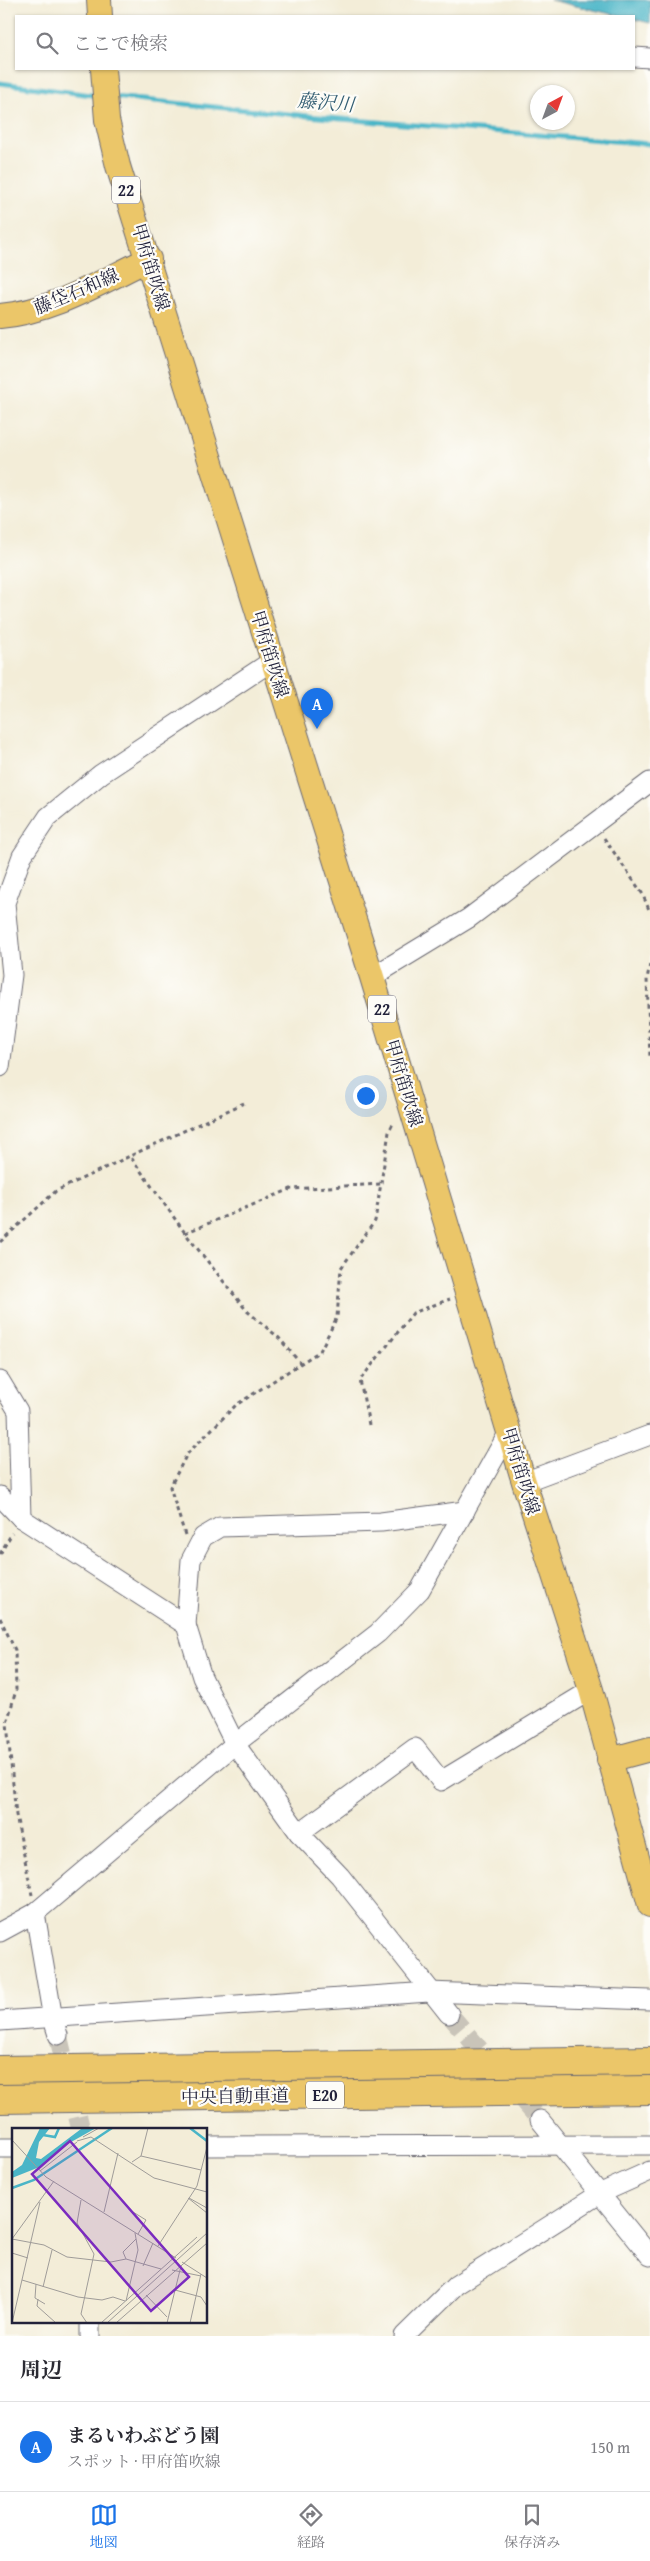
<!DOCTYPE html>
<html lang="ja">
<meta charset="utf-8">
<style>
body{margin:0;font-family:"Gentium Book Plus","Noto Serif JP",serif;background:#f7f7f7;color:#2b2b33}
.compass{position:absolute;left:530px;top:85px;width:45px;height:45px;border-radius:50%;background:#fff;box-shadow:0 1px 4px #0004;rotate:41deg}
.you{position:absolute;left:365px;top:1095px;width:18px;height:18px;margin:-12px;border:4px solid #fff;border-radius:50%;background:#1a73e8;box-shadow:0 0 0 8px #1a73e833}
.badge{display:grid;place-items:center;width:32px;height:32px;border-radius:50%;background:#1a73e8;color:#fff;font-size:16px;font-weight:700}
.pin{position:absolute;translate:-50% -41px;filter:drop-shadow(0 1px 2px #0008)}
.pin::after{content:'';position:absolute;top:26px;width:18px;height:15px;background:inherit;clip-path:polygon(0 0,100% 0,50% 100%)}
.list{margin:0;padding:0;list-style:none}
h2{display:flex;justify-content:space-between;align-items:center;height:65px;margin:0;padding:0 20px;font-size:21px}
h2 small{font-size:16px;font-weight:400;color:#7c7c81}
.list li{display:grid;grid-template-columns:32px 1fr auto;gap:15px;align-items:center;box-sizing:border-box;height:90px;padding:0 20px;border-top:1px solid #e1e1e2}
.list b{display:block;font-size:19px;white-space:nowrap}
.list p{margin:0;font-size:16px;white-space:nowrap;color:#7c7c81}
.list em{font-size:16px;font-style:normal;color:#7c7c81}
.icon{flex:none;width:28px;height:28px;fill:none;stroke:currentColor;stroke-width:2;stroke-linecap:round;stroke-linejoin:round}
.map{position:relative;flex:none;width:650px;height:2336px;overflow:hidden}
.search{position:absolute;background:#fff;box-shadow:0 1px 4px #0004;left:15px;right:15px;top:15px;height:55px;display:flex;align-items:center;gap:12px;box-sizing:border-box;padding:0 18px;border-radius:0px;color:#7c7c81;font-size:19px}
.sheet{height:155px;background:#fff}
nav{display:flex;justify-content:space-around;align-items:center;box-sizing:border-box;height:70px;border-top:1px solid #e1e1e2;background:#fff;font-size:14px;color:#7c7c81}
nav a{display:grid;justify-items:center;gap:2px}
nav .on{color:#1a73e8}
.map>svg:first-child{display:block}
</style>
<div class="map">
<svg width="650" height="2336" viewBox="0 0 650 2336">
<rect width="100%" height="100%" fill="#fdfcf7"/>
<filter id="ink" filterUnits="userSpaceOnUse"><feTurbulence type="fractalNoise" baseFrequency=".02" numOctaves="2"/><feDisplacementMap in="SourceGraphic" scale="10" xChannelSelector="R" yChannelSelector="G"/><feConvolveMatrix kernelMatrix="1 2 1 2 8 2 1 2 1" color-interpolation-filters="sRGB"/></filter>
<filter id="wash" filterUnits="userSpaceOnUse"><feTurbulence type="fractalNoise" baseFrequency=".0096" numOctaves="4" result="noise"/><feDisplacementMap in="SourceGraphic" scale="20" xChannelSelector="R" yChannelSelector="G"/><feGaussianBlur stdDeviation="1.12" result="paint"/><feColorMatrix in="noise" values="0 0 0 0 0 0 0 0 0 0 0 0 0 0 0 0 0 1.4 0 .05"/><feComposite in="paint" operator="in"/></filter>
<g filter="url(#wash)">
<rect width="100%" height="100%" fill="#f3edd8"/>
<polygon fill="#4ab5c7" stroke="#366c81" points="550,0 650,0 650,23 634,19 634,16 620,16"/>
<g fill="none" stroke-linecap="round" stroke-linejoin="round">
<g stroke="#4ab5c7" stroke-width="5">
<polyline points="0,83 99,96"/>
<polyline points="113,97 329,118 650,144"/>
</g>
</g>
</g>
<g filter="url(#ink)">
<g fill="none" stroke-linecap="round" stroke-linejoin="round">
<g stroke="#c9c4b9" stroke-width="19" stroke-dasharray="19 9" stroke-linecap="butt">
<polyline points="449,2014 540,2120"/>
<polyline points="58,2035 81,2130"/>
</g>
<defs>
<g id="minor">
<polyline points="634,57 650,58"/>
<polyline points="372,977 469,918 650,782"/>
<polyline points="0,1067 12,975 5,903 22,856 48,817 101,774 272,661"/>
<polyline points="0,1381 18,1411 21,1518"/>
<polyline points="524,1482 650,1435"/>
<polyline points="0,1496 21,1518 186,1625 202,1677 235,1744 299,1833 340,1876 449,2014"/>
<polyline points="186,1625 191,1560 203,1537 220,1527 381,1522 465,1511"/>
<polyline points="299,1833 415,1748 441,1781 591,1690"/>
<polyline points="35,1913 53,2019 58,2035"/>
<polyline points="0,1932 35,1913 235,1744 378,1633 420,1590 509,1432"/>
<polyline points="0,2021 429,1992 650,2000"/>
<polyline points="540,2120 650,2256"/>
<polyline points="206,2146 650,2145"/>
<polyline points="0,2148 14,2148"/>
<polyline points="90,2322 90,2336"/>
<polyline points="404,2336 456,2285 601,2193 650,2171"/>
</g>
<g id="major">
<polyline points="99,0 100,16"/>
<polyline points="103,69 107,120 118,166 372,977 524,1482 591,1690 650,1905"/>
<path d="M0,316c52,-4 102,-35 149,-57"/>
<polyline points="609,1760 650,1749"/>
</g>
<g id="highway">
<polyline points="0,2070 650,2061"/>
<polyline points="0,2099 650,2090"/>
</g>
</defs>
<use href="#minor" stroke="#6b6972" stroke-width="21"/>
<use href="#major" stroke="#6b6972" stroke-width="26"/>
<use href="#highway" stroke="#6b6972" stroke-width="30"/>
<g stroke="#6b6972" stroke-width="3" stroke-dasharray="4 4" stroke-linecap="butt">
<polyline points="604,838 642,893 650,912"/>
<polyline points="650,964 647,979 650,1059"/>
<polyline points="244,1103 130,1156 185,1233 247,1311 279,1338 301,1364"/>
<polyline points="185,1233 291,1189 381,1184"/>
<polyline points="0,1242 56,1191 130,1156"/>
<polyline points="369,1425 360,1380 413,1313 450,1299"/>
<polyline points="185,1535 170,1487 187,1454 236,1405 320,1351 337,1317 341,1268 375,1221 389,1132 394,1121"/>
<polyline points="0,1554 12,1533"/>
<polyline points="0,1618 15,1650 16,1690 7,1723 16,1815 32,1895"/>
</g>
<use href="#minor" stroke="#fff" stroke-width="19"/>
<use href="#major" stroke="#ebc669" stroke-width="24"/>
<use href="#highway" stroke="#ebc669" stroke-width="28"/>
</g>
</g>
<g text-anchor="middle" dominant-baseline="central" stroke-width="4.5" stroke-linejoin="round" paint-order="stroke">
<g fill="#fdfcf7" stroke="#646373" stroke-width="1">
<rect x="112" y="176.5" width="28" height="27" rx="4"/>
<rect x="368" y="995.5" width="28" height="27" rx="4"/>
<rect x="306" y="2081.5" width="38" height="27" rx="4"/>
</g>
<g font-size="16" font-weight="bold" fill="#22223b">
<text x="126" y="190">22</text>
<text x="382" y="1009">22</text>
<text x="325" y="2095">E20</text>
</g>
<g font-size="18" fill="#22223b" stroke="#fdfcf7">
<text transform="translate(151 267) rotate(73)">甲府笛吹線</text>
<text transform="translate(76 291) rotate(-23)">藤垈石和線</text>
<text transform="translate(270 654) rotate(73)">甲府笛吹線</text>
<text transform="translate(404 1083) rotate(73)">甲府笛吹線</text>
<text transform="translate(521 1471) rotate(73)">甲府笛吹線</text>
<text transform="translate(235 2096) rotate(-1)">中央自動車道</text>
</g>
<g font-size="19" font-style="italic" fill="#325d73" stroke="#fdfcf7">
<text transform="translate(326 102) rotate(5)">藤沢川</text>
</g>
</g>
<g transform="translate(12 2128)">
<rect width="195" height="195" fill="#f3edd8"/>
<path d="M28,0h10l-11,14 -3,16 5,1 40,-30 15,-1 -32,18 -22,20 -30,12v-6l10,-7z" fill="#4ab5c7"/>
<path fill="none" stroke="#4ab5c7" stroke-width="2.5" d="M178,0l17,13M31,7l12,2 4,-9M0,60l22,-8 78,-52"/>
<path fill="none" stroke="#9f9c99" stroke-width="1" d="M71,9l16,-9M0,12l34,37 130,81M65,13l14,-4 63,41 53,14M129,28l7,-28M120,34l9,-6 60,14M28,43l37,-29M176,70l19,15M177,70l18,10M69,72l-4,23 17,31 -13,60 6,9M92,84l14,-59M121,84l13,8 -8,14M0,111l32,6 23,12 44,5 15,-3 35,10M0,111l42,-58M146,118l39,-60 10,-39M0,125l16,5M114,131l-3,-7 13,-13M170,134l25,16M131,138l10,-23M160,142l29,6M10,152l56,17 24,3 11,-3 12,4M24,156l-1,14 10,6M31,159l9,-37M163,162l26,7 6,9M134,167l21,22M26,171l-1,7 19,17M114,173l12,-51 -3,-17M0,195l28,-121M89,195l96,-86M95,195l100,-90M104,195l91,-80M155,195l14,-57M178,195l11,-49"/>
<path fill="#7b2cbf" fill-opacity="0.15" stroke="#7b2cbf" stroke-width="2.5" d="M58,13l119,136 -38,34 -119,-137z"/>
<rect width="195" height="195" fill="none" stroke="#22223b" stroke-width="2.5"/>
</g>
</svg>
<svg class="compass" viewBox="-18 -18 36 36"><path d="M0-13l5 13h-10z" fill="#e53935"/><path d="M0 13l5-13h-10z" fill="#7c7c81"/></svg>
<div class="you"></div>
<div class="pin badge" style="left:317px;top:729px">A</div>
<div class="search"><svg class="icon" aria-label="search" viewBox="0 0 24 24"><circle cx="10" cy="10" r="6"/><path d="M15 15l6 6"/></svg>ここで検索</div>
</div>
<section class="sheet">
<h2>周辺<small></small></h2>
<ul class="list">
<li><span class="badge">A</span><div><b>まるいわぶどう園</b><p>スポット · 甲府笛吹線</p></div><em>150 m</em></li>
</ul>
</section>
<nav>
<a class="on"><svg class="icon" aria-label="map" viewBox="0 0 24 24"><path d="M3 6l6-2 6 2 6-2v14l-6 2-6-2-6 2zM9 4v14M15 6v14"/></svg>地図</a>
<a><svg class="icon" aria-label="directions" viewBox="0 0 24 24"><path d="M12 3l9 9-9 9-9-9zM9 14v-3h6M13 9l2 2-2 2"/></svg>経路</a>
<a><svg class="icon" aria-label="saved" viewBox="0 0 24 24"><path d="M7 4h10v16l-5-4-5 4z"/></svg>保存済み</a>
</nav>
